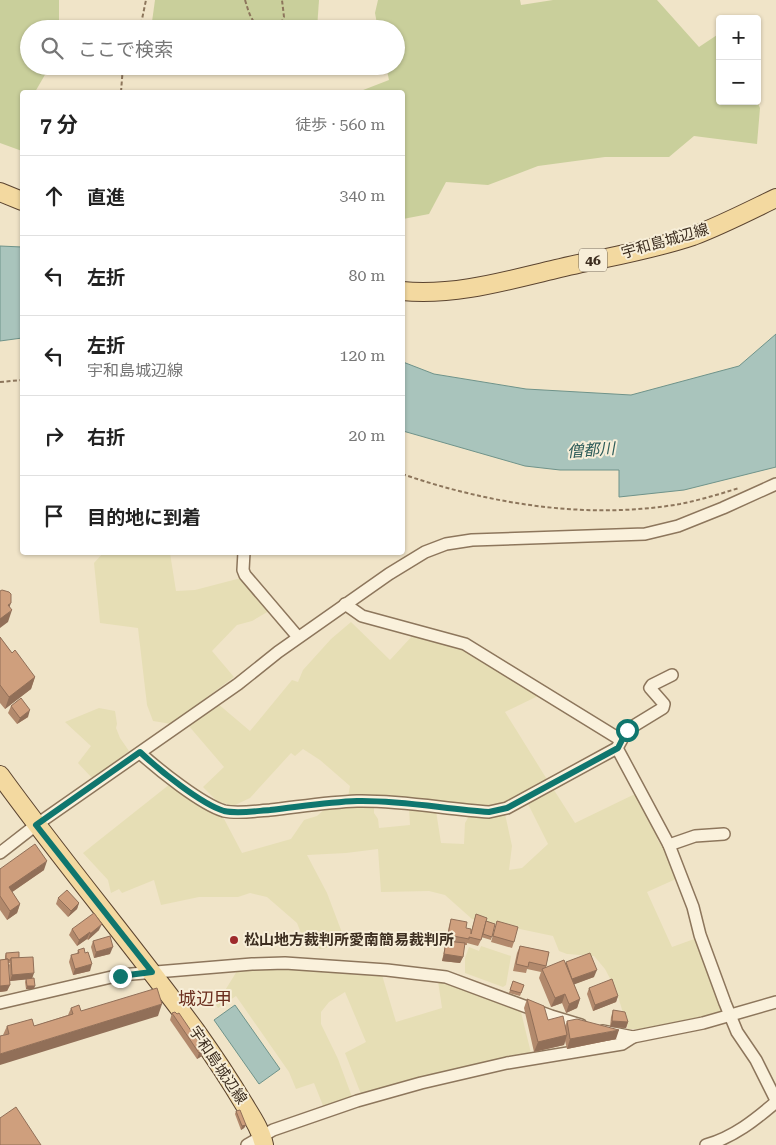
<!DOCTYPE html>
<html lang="ja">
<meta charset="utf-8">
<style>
body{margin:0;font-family:"Roboto Serif","Noto Sans JP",serif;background:#f2f2f2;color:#222}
.controls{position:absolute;right:15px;top:15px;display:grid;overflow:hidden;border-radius:5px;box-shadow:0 1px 4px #0004}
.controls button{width:45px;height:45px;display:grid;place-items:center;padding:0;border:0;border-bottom:1px solid #e0e0e0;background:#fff;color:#222;font:25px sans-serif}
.stop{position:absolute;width:15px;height:15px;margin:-11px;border:4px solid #0f766e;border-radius:50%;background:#fff}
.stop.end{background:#0f766e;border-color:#fff;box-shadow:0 1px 5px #0008}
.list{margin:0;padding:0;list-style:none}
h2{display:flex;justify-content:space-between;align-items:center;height:65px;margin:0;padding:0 20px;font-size:21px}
h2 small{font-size:16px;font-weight:400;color:#767676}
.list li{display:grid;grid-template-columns:32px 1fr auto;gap:15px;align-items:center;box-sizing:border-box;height:80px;padding:0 20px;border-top:1px solid #e0e0e0}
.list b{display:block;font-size:19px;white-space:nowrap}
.list p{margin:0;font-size:16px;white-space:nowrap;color:#767676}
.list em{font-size:16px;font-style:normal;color:#767676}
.icon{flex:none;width:28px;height:28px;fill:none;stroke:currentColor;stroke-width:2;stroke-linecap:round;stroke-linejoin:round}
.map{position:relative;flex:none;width:776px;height:1145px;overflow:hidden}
.search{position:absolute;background:#fff;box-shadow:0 1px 4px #0004;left:20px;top:20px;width:385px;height:55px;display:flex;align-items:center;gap:12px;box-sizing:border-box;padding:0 18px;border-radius:28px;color:#767676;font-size:19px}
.panel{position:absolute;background:#fff;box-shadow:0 1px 4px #0004;left:20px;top:90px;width:385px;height:465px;border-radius:5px}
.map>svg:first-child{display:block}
</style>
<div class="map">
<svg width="776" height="1145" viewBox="0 0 776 1145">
<rect width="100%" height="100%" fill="#f0e4c8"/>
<g fill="#e6deb5">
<polygon points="103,553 170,553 176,591 195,590 241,578 269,611 252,621 237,625 212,651 234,677 171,724 153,721 147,705 138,628 100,623 94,563"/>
<polygon points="351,622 390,660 414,634 463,647 540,695 505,712 548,781 498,806 486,807 373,795 348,797 350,786 320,760 303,749 295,756 291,753 250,798 233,806 217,801 203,787 224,767 188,725 217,703 250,731 292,680 298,682 303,670 331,639"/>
<polygon points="99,708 115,711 117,724 116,728 120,738 129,751 93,779 78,763 91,746 65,722"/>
<polygon points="170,784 222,815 242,853 291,839 304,820 317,816 326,808 374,804 374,813 378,819 379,828 410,825 409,808 436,811 441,843 464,844 465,823 470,814 489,817 505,814 512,846 509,870 522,868 548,844 528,804 554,790 575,823 637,793 661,836 657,839 661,845 664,843 676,879 647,892 672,947 697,938 722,1007 720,1013 640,1029 628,1029 616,990 605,969 594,956 567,954 559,951 553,936 472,919 445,895 429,891 381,892 378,849 346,853 307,855 327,893 344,938 344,945 320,949 303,938 297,923 267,897 250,893 238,897 199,897 161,905 154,880 122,893 119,889 111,893 108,880 83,853"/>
<polygon points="481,946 511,956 506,985 503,987 465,973 465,958 469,947 479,951"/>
<polygon points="292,968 382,975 396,1022 442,1008 438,981 457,985 520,1008 531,1053 454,1069 361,1094 345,1053 366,1042 345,992 329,1002 321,1012 321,1024 338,1059 352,1097 324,1108 314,1083 296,1089 289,1072 236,996 218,1008 216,1005 237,971"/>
</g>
<g fill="#c9cf9b">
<polygon points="0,0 59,0 59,29 29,29 29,66 50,66 35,92 22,92 22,151 0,143"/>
<polygon points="155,0 319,0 317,29 151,29"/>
<polygon points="378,0 520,0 521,5 553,0 657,0 699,47 720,33 720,101 757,101 760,108 757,144 694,136 669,157 605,157 538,166 488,185 446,182 429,214 403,219 402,92 358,92 389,80 386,66 396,66 396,29 378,29 375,13"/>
</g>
<g fill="#a9c4bc" stroke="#6f938a">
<polygon points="0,246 22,247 22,338 0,341"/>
<polygon points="776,334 776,467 684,490 619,497 619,470 560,470 525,466 403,431 403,362 434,374 526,389 631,395 739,366"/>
<polygon points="235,1005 280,1069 259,1084 214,1020"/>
</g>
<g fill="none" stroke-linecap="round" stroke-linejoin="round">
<defs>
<g id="minor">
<polyline points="244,552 243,570 245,575 298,637"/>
<polyline points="345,604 362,616 465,644 621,740"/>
<polyline points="617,748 669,845 693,907 700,935 725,1003 737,1032 756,1060 776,1100"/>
<path d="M140,753c19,17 61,51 84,58 14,3 32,0 46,-1 28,-3 58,-8 87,-9 44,-1 88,8 132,11l18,-4 110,-60 10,-18 36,-22 1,-4 -14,-16 2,-3 20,-10"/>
<polyline points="669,845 695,836 724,834"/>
<polyline points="0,853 36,825 238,684 278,652 389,574 425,552 446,544 472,540 645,534 678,526 723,508 776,484"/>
<polyline points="0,1003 120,975 252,964 285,963 387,970 446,977 551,1016 581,1025"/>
<polyline points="603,1031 633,1037 703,1023 776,1002"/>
<polyline points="247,1145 273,1130 357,1101 421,1083 507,1063 622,1044 633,1037"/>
<path d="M706,1145c28,-8 49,-25 70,-43"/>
</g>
<g id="primary">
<polyline points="0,192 22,201"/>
<path d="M402,291c53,5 103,-10 154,-22 46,-11 93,-18 137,-33 29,-11 56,-25 83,-38"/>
<path d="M0,775c63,87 132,169 196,256 17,24 33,48 48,73 8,13 17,26 20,41"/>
</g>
</defs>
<use href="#minor" stroke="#8d765c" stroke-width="14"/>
<use href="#primary" stroke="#5b4430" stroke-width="20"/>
<g stroke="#8d765c" stroke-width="2" stroke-dasharray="4 2.5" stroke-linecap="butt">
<path d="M245,0c4,12 5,22 18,29"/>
<polyline points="137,29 141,24 146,0"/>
<polyline points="278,29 284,17 282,0"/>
<polyline points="121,92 123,66"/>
<polyline points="0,382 22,380"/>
<path d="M402,474c88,30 185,46 278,30 20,-4 40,-10 59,-16"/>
</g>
<use href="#minor" stroke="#faf1dc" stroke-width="11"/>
<use href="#primary" stroke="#f3d9a0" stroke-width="18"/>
</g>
<g fill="#b2896c">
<polygon points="0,637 12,653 35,677 31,689 5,709 0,703"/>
<polygon points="11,706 28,717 17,724 8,713"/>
<polygon points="0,869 44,870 12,892 20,904 17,913 7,920 0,910"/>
<polygon points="58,898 79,903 77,909 68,917 56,904"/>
<polygon points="476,914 481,940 478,946 467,943 467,945 464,945 463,957 460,963 442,961 449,926 451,919 466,928 471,932"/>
<polygon points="486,921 495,924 491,940 481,937"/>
<polygon points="497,921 514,942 512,948 491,942"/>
<polygon points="72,929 99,930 88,940 87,939 77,946 69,935"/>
<polygon points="93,941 110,954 94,958 91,947"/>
<polygon points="520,946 549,952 546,967 565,963 594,977 574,984 580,999 577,1008 566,1013 562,1003 551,1007 539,978 541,972 527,969 526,973 513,971 517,953"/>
<polygon points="78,950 90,971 73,975 69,962 71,955 77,954"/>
<polygon points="6,953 19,958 32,978 34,989 26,989 25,982 26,979 10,981 9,965 10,963 8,963 10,985 7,991 0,992 0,960 5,959 5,956"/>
<polygon points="513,981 524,985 520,996 509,993"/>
<polygon points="589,988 618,996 616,1002 593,1011 587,994"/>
<polygon points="527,999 548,1020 565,1026 567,1021 616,1039 567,1049 565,1041 564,1045 534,1052 524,1008"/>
<polygon points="71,1008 81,1011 158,1016 3,1035 7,1026 34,1026 68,1015"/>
<polygon points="613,1010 628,1022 626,1028 610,1027 611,1017"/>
<polygon points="172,1013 202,1056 197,1059 170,1020"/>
<polygon points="236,1111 246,1125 244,1128 241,1130 235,1114"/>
</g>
<g fill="#916f58">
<polygon points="11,603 7,614 12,610 8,622 0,628 0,619 8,605"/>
<polygon points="35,677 31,689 5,709 9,697"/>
<polygon points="30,710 28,717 17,724 20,718"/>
<polygon points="47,861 44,870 5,897 9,887"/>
<polygon points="79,903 77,909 68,917 71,911"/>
<polygon points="20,904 17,913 7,920 10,911"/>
<polygon points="102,924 99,930 88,940 90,934"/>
<polygon points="90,932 87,939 77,946 79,940"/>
<polygon points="113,947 110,954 94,958 96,952"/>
<polygon points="444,954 463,957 460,963 442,961"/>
<polygon points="92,964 90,971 73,975 75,969"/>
<polygon points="597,970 594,977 570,986 572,979"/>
<polygon points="34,973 32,979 10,981 12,975"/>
<polygon points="10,985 7,991 0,992 0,986"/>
<polygon points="27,986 35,986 34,989 26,989"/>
<polygon points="565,994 562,1003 551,1007 555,998"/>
<polygon points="618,996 616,1002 593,1011 595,1005"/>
<polygon points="580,999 577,1008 566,1013 569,1004"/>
<polygon points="162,1004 158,1016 0,1065 0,1054"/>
<polygon points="612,1021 628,1022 626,1028 610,1027"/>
<polygon points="619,1030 616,1039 567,1049 570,1039"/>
<polygon points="567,1035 564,1045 534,1052 538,1042"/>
<polygon points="204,1050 202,1056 197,1059 199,1053"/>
<polygon points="246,1125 244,1128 241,1130 242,1126"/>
</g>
<g fill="#cf9f7d" stroke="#916f58">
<polygon points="2,590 9,592 11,594 11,603 8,605 12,610 0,619 0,591"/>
<polygon points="0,637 12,653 15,650 35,677 9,697 0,685"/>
<polygon points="21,698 30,710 20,718 11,706"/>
<polygon points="35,844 47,861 9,887 20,904 10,911 0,896 0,869"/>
<polygon points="67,890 79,903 71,911 58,898"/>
<polygon points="94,913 102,924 90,934 90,932 79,940 72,929"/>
<polygon points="476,914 487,918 481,940 469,937 469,939 448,935 451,919 467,922 466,928 471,929 471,934"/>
<polygon points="486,921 495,924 492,937 483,934"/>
<polygon points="497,921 518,927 514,942 493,936"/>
<polygon points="110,936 113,947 96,952 93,941"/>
<polygon points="446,941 465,943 463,957 444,954"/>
<polygon points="520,946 549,952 546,966 529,962 528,967 516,964"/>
<polygon points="84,948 85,953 88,952 92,964 75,969 71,955 79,953 78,950"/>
<polygon points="19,952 19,958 11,958 11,960 8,960 8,959 6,959 6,953"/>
<polygon points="590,953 597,970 572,979 566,962"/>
<polygon points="33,957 34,973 12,975 11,958"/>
<polygon points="8,959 10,985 0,986 0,960"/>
<polygon points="564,960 580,999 569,1004 565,994 555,998 542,969"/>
<polygon points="34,978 35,986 27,986 26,979"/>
<polygon points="612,979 618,996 595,1005 589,988"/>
<polygon points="513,981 524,985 521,993 510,990"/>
<polygon points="157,988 162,1004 0,1054 0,1036 9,1034 7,1026 32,1019 34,1026 73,1014 71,1008 79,1005 81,1011"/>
<polygon points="527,999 544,1006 548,1020 563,1016 567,1035 538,1042"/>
<polygon points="613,1010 625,1012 628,1022 612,1021"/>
<polygon points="175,1012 177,1014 179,1013 204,1050 199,1053 172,1013"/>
<polygon points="577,1019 619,1030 570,1039 567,1021"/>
<polygon points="16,1107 41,1145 0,1145 0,1118"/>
<polygon points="240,1110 246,1125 242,1126 236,1111"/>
</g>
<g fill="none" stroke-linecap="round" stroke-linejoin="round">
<path stroke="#0f766e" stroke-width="6" d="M120,976l32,-4 -116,-147 104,-73c19,18 61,52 84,59 14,3 32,0 46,-1 28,-3 58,-8 87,-9 44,-1 88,8 132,11l18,-4 111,-60 9,-18"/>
</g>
<circle fill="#9e2a2b" stroke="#f7eed8" stroke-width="2" cx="234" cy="940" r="5"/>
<g text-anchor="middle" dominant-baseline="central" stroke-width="4" stroke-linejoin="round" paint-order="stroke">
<rect fill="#f7eed8" stroke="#756857" stroke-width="1" x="579" y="248.5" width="28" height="23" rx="4"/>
<g font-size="14" font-weight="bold" fill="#3d2e20">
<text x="593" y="260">46</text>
</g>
<g font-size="15" fill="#3d2e20" stroke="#f7eed8">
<text transform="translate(665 241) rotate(-16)">宇和島城辺線</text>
<text transform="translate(218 1065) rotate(56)">宇和島城辺線</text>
</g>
<g font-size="15" font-weight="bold" fill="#3d2e20" stroke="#f7eed8" text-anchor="start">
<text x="244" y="940">松山地方裁判所愛南簡易裁判所</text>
</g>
<g font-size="16" font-style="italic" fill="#2f5d5a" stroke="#f7eed8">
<text transform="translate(591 450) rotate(-4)">僧都川</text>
</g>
<g font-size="18" fill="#6b2e1e" stroke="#f7eed8">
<text x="205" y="998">城辺甲</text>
</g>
</g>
</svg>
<div class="controls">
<button>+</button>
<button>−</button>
</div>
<div class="stop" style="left:627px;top:730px"></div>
<div class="stop end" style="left:120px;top:976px"></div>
<div class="search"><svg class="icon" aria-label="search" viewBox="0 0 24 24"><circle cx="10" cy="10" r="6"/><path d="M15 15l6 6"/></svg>ここで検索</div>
<section class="panel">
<h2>7 分<small>徒歩 · 560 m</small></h2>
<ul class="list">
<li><svg class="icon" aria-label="ahead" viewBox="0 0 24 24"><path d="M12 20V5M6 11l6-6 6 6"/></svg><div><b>直進</b></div><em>340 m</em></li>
<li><svg class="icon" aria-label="left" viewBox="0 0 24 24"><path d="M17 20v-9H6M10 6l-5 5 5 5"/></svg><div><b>左折</b></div><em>80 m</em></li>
<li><svg class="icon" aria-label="left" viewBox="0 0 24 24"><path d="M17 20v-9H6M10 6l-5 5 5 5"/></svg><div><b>左折</b><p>宇和島城辺線</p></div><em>120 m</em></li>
<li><svg class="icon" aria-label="right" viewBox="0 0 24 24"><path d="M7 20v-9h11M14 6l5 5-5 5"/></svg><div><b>右折</b></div><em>20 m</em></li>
<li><svg class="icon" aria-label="arrive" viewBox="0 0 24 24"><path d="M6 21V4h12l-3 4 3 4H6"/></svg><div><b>目的地に到着</b></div></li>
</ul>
</section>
</div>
